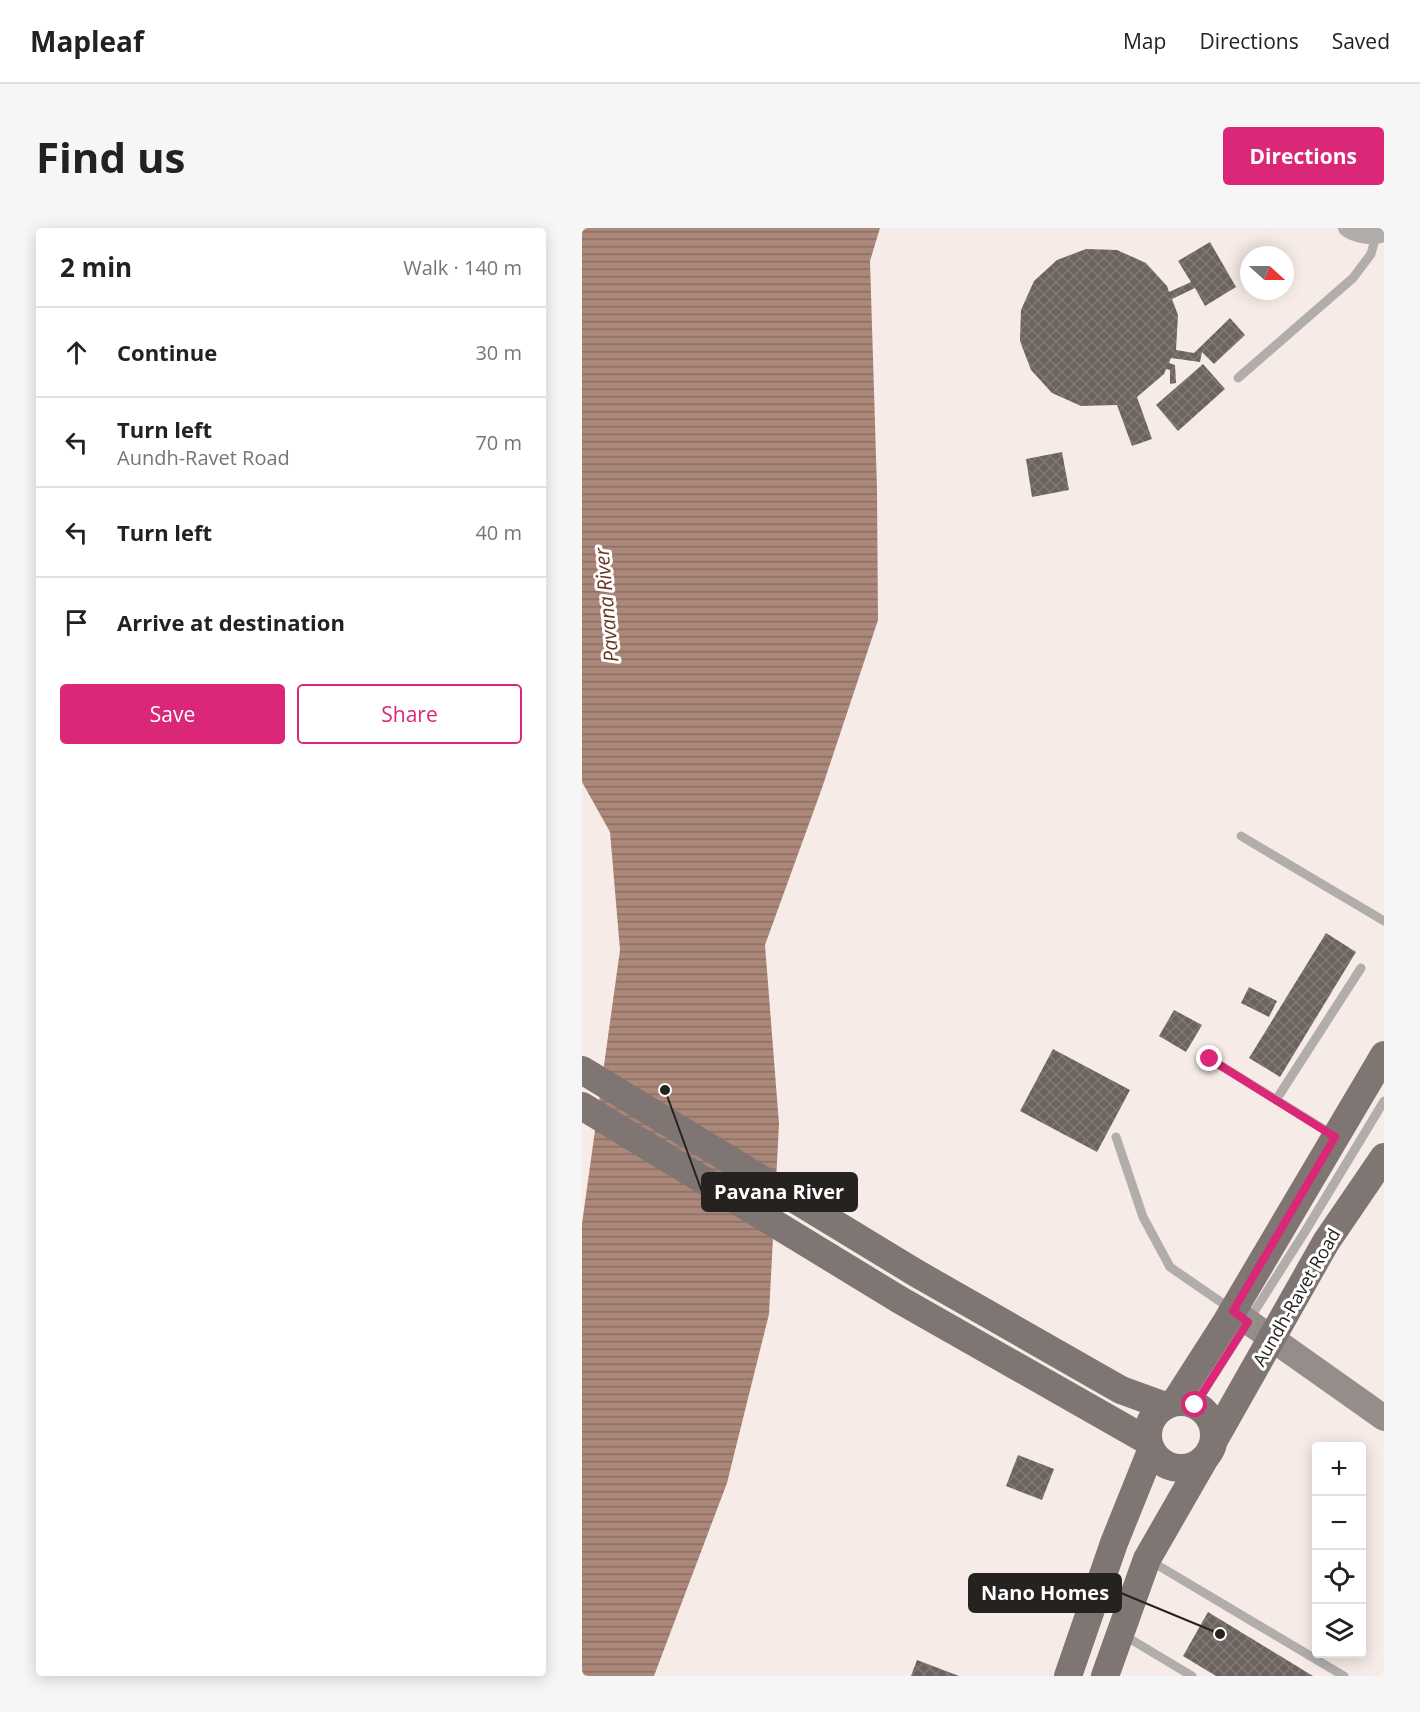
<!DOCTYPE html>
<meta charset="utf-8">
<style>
body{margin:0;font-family:"Open Sans",sans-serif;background:#f6f6f6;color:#222}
.controls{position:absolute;right:18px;bottom:18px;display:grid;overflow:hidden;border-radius:6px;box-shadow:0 3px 15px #0003}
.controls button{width:54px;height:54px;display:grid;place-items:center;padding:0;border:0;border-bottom:2px solid #e0e0e0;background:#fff;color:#222;font:30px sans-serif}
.compass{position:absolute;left:658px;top:18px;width:54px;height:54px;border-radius:50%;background:#fff;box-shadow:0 3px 15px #0003;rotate:111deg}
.stop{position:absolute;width:18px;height:18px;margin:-14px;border:4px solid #db2777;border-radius:50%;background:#fff}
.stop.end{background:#db2777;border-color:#fff;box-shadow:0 2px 6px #0008}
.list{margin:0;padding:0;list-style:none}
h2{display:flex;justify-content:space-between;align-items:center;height:78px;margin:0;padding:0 24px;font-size:26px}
h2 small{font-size:20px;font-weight:400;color:#767676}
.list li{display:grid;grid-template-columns:39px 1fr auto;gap:18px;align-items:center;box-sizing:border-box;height:90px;padding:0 24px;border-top:2px solid #e0e0e0}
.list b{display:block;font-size:22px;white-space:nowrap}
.list p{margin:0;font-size:20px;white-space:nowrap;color:#767676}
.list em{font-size:20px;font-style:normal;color:#767676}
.actions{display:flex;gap:12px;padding:18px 24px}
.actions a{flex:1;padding:14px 0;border:2px solid #db2777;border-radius:6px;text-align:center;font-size:21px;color:#db2777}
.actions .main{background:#db2777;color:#fff}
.icon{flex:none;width:33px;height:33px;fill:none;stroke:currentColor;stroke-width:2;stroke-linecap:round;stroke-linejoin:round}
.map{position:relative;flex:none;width:802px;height:1448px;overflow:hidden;border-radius:6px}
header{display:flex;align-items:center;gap:36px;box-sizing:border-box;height:84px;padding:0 30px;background:#fff;border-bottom:2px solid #e0e0e0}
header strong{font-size:28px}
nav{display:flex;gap:33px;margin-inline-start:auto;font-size:21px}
.intro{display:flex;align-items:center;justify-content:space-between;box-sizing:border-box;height:144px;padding:0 36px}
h1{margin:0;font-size:42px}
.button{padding:15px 27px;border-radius:6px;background:#db2777;color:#fff;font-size:21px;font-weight:700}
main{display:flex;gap:36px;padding:0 36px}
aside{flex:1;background:#fff;border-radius:6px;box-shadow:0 3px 15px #0003}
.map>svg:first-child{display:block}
</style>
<header>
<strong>Mapleaf</strong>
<nav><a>Map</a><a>Directions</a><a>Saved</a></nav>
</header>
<div class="intro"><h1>Find us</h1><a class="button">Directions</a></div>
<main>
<aside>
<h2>2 min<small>Walk · 140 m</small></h2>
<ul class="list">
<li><svg class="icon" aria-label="ahead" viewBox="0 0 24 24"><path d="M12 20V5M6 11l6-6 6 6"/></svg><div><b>Continue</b></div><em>30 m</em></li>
<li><svg class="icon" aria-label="left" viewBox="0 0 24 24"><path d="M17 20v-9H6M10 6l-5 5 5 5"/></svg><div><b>Turn left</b><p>Aundh-Ravet Road</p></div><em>70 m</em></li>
<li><svg class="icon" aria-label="left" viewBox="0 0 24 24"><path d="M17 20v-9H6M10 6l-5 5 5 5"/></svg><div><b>Turn left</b></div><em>40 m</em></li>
<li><svg class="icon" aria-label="arrive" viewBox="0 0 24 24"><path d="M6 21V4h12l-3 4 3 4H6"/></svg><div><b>Arrive at destination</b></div></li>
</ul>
<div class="actions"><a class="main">Save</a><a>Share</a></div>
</aside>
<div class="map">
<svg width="802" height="1448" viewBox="0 0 802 1448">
<defs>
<pattern id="water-rules" width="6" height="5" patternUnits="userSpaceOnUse" patternTransform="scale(1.5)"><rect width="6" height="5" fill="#ab8879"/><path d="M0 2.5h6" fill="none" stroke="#8b6f63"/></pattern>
<pattern id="building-cross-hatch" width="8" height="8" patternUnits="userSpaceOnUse" patternTransform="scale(1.5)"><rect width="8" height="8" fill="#6c635f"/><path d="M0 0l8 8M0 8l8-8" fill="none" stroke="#807a76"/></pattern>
</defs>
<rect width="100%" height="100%" fill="#f6ebe7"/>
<polygon fill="url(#water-rules)" points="0,0 298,0 288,33 295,261 296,392 240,560 183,717 197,896 187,1086 145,1255 72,1448 0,1448 0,996 38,722 28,604 0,554"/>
<g fill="url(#building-cross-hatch)">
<polygon points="628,14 654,59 623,78 613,60 590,71 596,87 594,122 612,125 648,90 663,107 632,136 620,124 618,134 589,130 587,135 593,137 594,155 588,156 588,142 584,141 582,146 555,169 570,211 550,218 535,177 499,178 470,165 449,142 438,113 439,82 452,53 475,32 504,21 535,22 564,35 585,58 587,64 609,54 596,33"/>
<polygon points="621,136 643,161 596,203 574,177"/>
<polygon points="480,224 487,262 450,269 444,231"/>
<polygon points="744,705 774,724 698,849 667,830"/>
<polygon points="667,759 695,773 687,789 659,775"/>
<polygon points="592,782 620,797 604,824 577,808"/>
<polygon points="471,821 548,862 515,924 438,883"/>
<polygon points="436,1227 472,1241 460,1272 424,1258"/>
<polygon points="626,1384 731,1448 634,1448 601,1428"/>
<polygon points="335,1432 377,1448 329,1448"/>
</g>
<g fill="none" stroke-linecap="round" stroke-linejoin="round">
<g stroke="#b1adab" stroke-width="9">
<polyline points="656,150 771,50 789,26 794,8"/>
<polyline points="659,608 802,693"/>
<polyline points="628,831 751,907"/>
<polyline points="694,872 779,740"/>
<polyline points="534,909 561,989 588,1039 649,1081"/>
<polyline points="613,1177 724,1002 802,873"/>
<polyline points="567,1332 762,1448"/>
<polyline points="540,1406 610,1448"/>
</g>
<path stroke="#b1adab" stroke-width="18" d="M765,0c9,7 26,9 37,5"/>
<polyline stroke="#948d8a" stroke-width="26" points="651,1083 802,1190"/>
<g stroke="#7f7673" stroke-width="28">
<polyline points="0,842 334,1045 539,1162 583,1178"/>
<polyline points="0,878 318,1072 566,1213"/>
<circle cx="599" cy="1207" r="33"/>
<polyline points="593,1174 643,1096 802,827"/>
<polyline points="632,1212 744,1014 802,929"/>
<polyline points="486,1448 532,1315 569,1223"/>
<polyline points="523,1448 565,1331 623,1230"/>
</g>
</g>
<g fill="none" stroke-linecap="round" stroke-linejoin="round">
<polyline stroke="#db2777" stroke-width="8" points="613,1177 666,1094 651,1083 753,909 628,831"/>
</g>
<g text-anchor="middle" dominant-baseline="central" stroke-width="6" stroke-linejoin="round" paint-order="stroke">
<g font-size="18" fill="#252220" stroke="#fff">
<text transform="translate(714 1069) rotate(-60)">Aundh-Ravet Road</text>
</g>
<g font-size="20" font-style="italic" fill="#683721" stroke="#fff">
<text transform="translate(24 377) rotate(-95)">Pavana River</text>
</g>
</g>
<path fill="none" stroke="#252220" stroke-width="2" d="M83 862L120 964M638 1406L539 1365"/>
<g fill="#252220" stroke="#fff" stroke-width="2">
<circle cx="83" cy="862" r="6"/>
<circle cx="638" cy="1406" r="6"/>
</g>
<g fill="#252220" stroke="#252220" stroke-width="2">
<rect x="120" y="945" width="155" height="38" rx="6"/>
<rect x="387" y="1346" width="152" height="38" rx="6"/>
</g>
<g font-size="20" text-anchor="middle" font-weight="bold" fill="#fff">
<text x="197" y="971">Pavana River</text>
<text x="463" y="1372">Nano Homes</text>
</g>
</svg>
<div class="controls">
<button>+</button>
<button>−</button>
<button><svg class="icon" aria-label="locate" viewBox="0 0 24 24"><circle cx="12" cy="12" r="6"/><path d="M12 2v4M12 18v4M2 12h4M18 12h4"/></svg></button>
<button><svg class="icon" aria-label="layers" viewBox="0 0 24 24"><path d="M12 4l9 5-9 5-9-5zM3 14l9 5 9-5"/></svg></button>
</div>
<svg class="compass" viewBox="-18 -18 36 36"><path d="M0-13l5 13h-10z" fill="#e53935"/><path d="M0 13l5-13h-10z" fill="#767676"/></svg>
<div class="stop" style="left:613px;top:1177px"></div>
<div class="stop end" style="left:628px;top:831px"></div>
</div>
</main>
